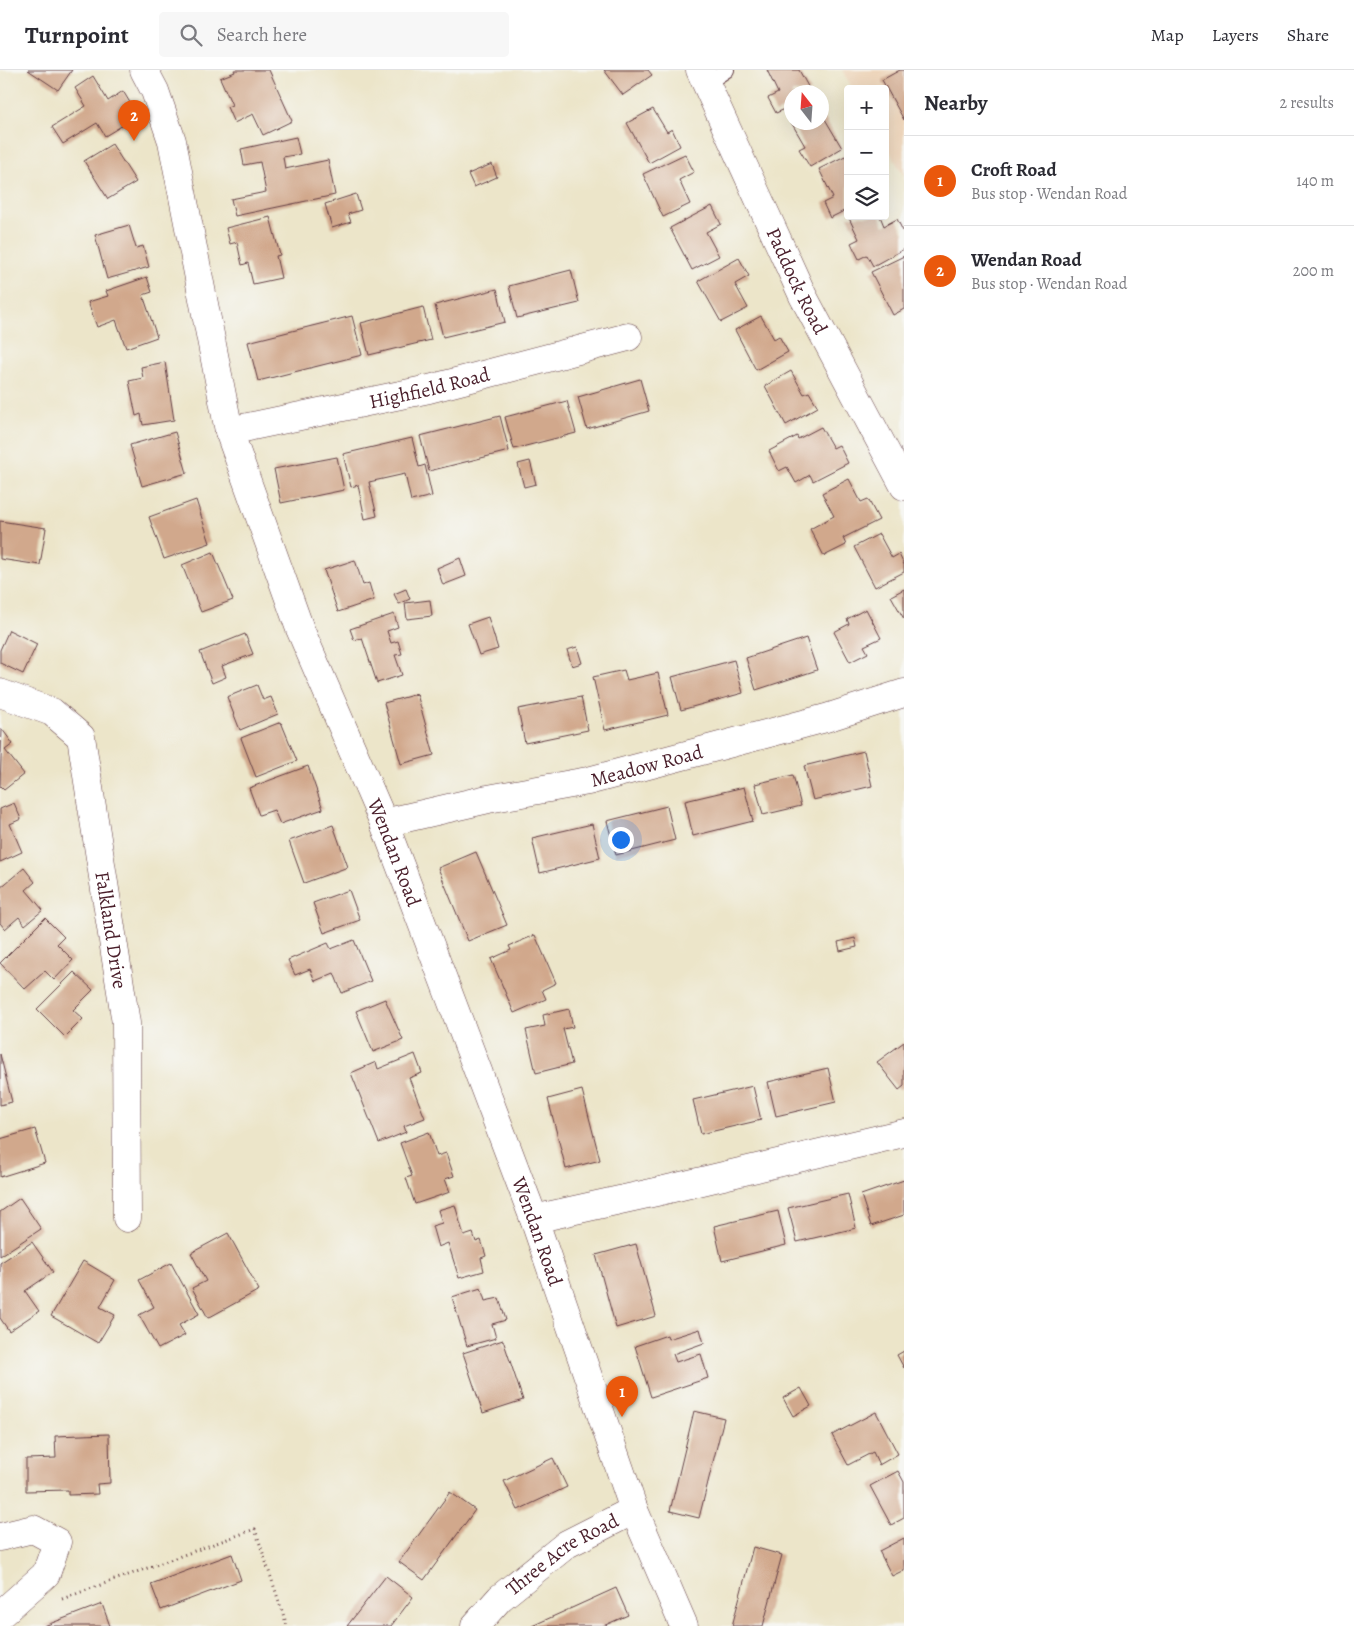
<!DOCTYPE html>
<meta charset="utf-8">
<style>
body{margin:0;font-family:Alegreya,serif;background:#f7f7f7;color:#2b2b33}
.controls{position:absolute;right:15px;top:15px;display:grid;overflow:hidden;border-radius:5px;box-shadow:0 5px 20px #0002}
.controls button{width:45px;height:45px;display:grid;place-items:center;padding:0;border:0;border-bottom:1px solid #e1e1e2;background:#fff;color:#2b2b33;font:25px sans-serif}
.compass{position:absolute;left:784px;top:15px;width:45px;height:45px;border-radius:50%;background:#fff;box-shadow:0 5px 20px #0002;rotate:343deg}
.you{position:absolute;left:620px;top:769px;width:18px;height:18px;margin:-12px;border:4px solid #fff;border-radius:50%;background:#1a73e8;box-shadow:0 0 0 8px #1a73e833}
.badge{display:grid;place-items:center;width:32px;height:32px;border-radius:50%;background:#ea580c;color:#fff;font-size:16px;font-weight:700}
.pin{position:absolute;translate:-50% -41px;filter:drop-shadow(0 1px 2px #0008)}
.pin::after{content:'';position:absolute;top:26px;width:18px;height:15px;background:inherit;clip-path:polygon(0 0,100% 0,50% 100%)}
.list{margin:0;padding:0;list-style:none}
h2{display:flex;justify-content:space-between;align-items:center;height:65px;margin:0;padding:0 20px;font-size:21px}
h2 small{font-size:16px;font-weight:400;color:#7c7c81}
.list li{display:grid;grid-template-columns:32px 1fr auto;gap:15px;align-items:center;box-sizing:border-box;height:90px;padding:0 20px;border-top:1px solid #e1e1e2}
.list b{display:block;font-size:19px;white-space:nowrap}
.list p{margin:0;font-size:16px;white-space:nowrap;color:#7c7c81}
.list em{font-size:16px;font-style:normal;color:#7c7c81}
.icon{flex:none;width:28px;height:28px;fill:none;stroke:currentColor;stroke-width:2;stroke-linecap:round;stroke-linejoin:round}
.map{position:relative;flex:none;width:904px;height:1556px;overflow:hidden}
header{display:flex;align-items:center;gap:30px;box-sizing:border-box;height:70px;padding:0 25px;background:#fff;border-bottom:1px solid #e1e1e2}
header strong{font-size:24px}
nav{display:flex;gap:28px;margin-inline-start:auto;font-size:18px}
.search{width:350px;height:45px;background:#f7f7f7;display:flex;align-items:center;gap:12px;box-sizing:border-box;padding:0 18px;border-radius:5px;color:#7c7c81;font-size:19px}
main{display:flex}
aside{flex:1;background:#fff}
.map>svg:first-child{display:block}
</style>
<header>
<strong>Turnpoint</strong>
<div class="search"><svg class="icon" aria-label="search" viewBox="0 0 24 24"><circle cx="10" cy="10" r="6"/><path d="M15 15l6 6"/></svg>Search here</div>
<nav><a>Map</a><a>Layers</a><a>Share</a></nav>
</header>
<main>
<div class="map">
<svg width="904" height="1556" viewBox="0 0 904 1556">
<rect width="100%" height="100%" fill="#f6f6f2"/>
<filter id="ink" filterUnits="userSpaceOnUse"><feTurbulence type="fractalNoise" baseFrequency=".02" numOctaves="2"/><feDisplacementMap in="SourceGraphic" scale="10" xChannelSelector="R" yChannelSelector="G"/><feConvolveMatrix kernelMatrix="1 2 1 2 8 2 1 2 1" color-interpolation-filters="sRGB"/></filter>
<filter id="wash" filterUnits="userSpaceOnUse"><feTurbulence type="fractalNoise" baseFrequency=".0096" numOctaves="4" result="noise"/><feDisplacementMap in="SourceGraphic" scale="20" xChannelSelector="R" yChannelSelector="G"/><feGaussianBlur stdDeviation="1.12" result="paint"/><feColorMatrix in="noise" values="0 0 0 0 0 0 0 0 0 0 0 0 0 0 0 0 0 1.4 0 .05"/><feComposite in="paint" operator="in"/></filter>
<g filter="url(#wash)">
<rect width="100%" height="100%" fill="#ece5c9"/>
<polygon fill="#eed6bb" points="842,0 904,0 904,106 885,74 885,19 853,19"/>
<g id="blocks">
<g fill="#d1a88c">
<polygon points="28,0 72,0 58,20"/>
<polygon points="234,0 269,0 292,51 263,65 253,44 234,53 227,37 232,35 220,8 235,2"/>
<polygon points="604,0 648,0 652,5 623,25"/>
<polygon points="767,0 799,0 811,22 792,22 792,36 776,43 768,28 778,23"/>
<polygon points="900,0 904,0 904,50 882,10"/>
<polygon points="93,6 108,31 123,21 138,46 105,66 97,53 63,74 52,57 86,36 75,18"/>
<polygon points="653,39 667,62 672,59 680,76 649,93 627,53"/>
<polygon points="822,44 842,78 810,97 799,79 805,76 791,52 822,52"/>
<polygon points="296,67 300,84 283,87 285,99 328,90 335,125 235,146 231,129 266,122 260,92 244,95 241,79"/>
<polygon points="112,74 136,112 108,129 84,91"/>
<polygon points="685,84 694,102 679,110 690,134 663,147 643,104"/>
<polygon points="845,86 848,91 848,139 830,148 823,133 833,128 819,99"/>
<polygon points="492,94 497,107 474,117 468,104"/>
<polygon points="356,124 361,140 348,144 351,152 332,158 325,134"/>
<polygon points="712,136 721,154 706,162 719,186 692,200 670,158"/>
<polygon points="848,146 880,146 884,156 897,149 904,163 904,179 873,196 867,185 859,189 851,173 859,169"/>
<polygon points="270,147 280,185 276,186 281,208 253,214 248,193 242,195 237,172 230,174 226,158"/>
<polygon points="129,155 136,178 143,176 149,197 107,209 95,165"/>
<polygon points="904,186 904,239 893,245 871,202"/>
<polygon points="739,188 749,206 735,214 748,238 721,252 698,211"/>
<polygon points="571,200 579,233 517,248 509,216"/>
<polygon points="147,207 152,222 143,225 157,267 126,278 116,250 97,257 88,232 108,226 106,221"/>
<polygon points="497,219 505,252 443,267 435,235"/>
<polygon points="423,237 431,270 369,285 361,253"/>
<polygon points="352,246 362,285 258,311 248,272"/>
<polygon points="761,246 774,269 779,266 788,282 756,300 735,260"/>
<polygon points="165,292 174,350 143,355 141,344 136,346 129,311 143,308 141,297"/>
<polygon points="791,301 804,324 809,322 818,337 786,355 765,316"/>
<polygon points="640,309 649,341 587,359 578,327"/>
<polygon points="567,331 576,363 514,379 505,347"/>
<polygon points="500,346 509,381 429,401 420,366"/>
<polygon points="821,357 833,378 839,375 848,393 813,411 810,405 796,413 787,397 779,401 769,381 797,366 798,369"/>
<polygon points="175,362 187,403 142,416 130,375"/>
<polygon points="412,368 419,397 425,395 432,426 411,431 405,404 369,412 377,446 365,449 358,415 351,417 343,384"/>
<polygon points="337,387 344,420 281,433 274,399"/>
<polygon points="530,391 536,414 524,417 518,394"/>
<polygon points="849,409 861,432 868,429 879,450 843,468 846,475 824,486 810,459 834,446 822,423"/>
<polygon points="196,430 210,473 164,489 149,447"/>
<polygon points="0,451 46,458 40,495 0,489"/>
<polygon points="879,464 892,488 899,484 904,495 904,502 875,517 854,477"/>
<polygon points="213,482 233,530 201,542 182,495"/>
<polygon points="460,488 466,506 443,515 437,498"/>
<polygon points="355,490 363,515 369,513 374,530 338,542 324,500"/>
<polygon points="406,519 410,529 399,534 394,524"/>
<polygon points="904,519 904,549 891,526"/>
<polygon points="430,530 432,546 407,549 405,533"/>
<polygon points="866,539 881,568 864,576 868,583 850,592 834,562 849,554 847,549"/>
<polygon points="394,544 398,557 387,561 391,573 398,571 402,584 395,585 402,605 377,613 362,568 354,570 350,559"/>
<polygon points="488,547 498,579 479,585 468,554"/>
<polygon points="9,560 37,574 23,604 0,593 0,580"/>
<polygon points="245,564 253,584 222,596 226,607 212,613 200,582"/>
<polygon points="806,568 817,600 756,620 746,588"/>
<polygon points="577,577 582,593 572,596 567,580"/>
<polygon points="734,590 743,623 681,640 672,607"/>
<polygon points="624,600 627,610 658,603 668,645 605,660 593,607"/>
<polygon points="257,615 263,630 271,627 278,644 240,660 227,627"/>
<polygon points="417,624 434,685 401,694 384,633"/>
<polygon points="581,627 588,660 525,673 518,639"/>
<polygon points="281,652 297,691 256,707 241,668"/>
<polygon points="2,659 13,674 5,680 24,704 4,720 0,716"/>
<polygon points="864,681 872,716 813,730 804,696"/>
<polygon points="308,696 323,739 280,754 274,740 259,745 249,718"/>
<polygon points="793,705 801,736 763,745 755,714"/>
<polygon points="744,717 753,751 693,766 685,731"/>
<polygon points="14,733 21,749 10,754 22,782 0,792 0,739"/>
<polygon points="667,736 675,770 616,785 607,751"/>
<polygon points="592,754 600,788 540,803 532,768"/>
<polygon points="333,755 348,797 304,813 289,771"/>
<polygon points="476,782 507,855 468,871 438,798"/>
<polygon points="24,798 35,812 26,820 43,840 25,855 19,847 5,859 0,853 0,818"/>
<polygon points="349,820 360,850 324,863 313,833"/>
<polygon points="45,848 64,867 57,874 73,890 54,910 45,901 25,919 0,893"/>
<polygon points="535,865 556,913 542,920 546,929 514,943 491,889 511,880 509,876"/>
<polygon points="855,868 857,877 840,881 838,872"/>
<polygon points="354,870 371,911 342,923 334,903 315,911 310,899 295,905 288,890 328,873 331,879"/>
<polygon points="74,902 93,920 73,940 83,949 65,967 37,939"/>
<polygon points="385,929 403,970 373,982 356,941"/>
<polygon points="569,939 573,957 563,959 572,994 536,1003 526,960 545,956 543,945"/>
<polygon points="904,972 904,1016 899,1020 877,992"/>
<polygon points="0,984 12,1032 0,1035"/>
<polygon points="415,984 422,1003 409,1008 425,1048 404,1056 406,1062 379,1073 351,1003 376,992 378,999"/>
<polygon points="828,998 836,1032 776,1046 768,1012"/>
<polygon points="753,1016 761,1050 701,1064 693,1030"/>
<polygon points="582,1020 600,1090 566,1099 548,1029"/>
<polygon points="35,1059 45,1093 0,1107 0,1069"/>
<polygon points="429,1062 437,1086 446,1083 454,1106 445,1109 450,1122 415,1134 406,1108 412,1106 400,1073"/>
<polygon points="904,1110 904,1145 871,1156 861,1125"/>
<polygon points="848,1124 856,1158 797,1172 788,1138"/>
<polygon points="20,1128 41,1159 0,1186 0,1142"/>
<polygon points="455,1135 464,1166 473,1163 476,1172 481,1170 486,1186 481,1188 484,1201 459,1208 448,1173 438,1177 432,1156 442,1153 438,1140"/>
<polygon points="778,1141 786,1175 722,1191 714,1156"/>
<polygon points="228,1163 259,1220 208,1248 192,1218 206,1211 191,1183"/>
<polygon points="32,1172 53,1202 25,1221 39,1241 9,1261 0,1248 0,1193"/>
<polygon points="636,1174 656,1246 616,1258 596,1185"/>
<polygon points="83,1191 115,1210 100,1237 115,1245 98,1273 51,1246"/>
<polygon points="171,1193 199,1244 179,1255 185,1265 158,1279 139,1245 154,1237 139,1210"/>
<polygon points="481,1218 485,1231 499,1228 506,1250 492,1254 496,1268 467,1276 452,1227"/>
<polygon points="700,1259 704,1273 673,1284 676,1292 701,1284 708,1308 651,1327 635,1276 667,1265 668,1269"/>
<polygon points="503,1270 523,1330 483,1343 463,1283"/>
<polygon points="904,1281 904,1298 897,1285"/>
<polygon points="801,1318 811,1336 793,1346 783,1328"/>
<polygon points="694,1341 724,1348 699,1448 670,1441"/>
<polygon points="876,1342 898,1384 879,1395 873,1382 848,1395 832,1365"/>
<polygon points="109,1364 110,1413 97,1414 98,1424 68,1425 68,1420 26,1421 26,1389 56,1388 55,1366"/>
<polygon points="553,1388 567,1417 518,1440 504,1411"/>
<polygon points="898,1401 904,1412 904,1448 891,1455 870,1416"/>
<polygon points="450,1422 475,1440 424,1510 399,1492"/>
<polygon points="904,1468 904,1500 892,1506 879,1481"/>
<polygon points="753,1477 782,1485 771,1526 763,1556 732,1556"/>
<polygon points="232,1484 241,1510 161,1540 151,1514"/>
<polygon points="386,1506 413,1527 391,1556 347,1556"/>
<polygon points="616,1518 628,1545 603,1556 532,1556"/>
<polygon points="102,1534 110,1556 44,1556"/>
</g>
</g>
</g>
<g filter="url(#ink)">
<use href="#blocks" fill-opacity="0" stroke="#623d43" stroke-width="1"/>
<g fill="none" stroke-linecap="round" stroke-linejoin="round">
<defs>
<polyline id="service" points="706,14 727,0"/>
<g id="minor">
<path id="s1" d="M144,0l11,21 17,50 57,290 71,198 84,194 150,396 100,291 50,116"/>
<path id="s2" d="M700,0l103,226 101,190"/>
<path id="s3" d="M229,361l200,-42 199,-52"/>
<path id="s4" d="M0,623l52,19 29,25 45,286 1,195"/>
<path id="s5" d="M384,753l104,-24 100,-18 238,-63 78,-25"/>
<polyline points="534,1149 656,1122 904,1063"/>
<polyline points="0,1467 33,1459 57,1472 46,1504 0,1545"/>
<path id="s6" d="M475,1556l25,-28 67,-54 67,-34"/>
</g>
</defs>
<use href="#service" stroke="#623d43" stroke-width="16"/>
<use href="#minor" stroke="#623d43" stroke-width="29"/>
<polyline stroke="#623d43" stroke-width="3" stroke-dasharray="1 4" stroke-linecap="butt" points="62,1529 255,1459 287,1556"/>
<use href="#service" stroke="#fff" stroke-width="14"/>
<use href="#minor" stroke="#fff" stroke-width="28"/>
</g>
</g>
<g text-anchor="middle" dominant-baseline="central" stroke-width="4" stroke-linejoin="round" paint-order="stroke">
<g font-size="20" fill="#4a1f2b" stroke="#f6f6f2">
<text stroke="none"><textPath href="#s2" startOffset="232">Paddock Road</textPath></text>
<text stroke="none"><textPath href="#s3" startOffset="205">Highfield Road</textPath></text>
<text stroke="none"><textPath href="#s5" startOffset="269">Meadow Road</textPath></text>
<text stroke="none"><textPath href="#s1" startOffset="825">Wendan Road</textPath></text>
<text stroke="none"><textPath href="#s4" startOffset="289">Falkland Drive</textPath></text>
<text stroke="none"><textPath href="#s1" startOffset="1230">Wendan Road</textPath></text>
<text stroke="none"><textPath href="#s6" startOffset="114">Three Acre Road</textPath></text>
</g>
</g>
</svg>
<div class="controls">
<button>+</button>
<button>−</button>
<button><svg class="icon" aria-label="layers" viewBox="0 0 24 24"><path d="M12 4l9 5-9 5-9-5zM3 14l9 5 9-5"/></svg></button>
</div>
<svg class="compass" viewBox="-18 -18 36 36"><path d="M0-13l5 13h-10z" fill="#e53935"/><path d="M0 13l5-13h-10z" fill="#7c7c81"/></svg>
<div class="you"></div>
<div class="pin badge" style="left:622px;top:1347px">1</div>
<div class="pin badge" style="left:134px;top:71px">2</div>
</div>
<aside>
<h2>Nearby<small>2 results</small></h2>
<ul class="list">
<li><span class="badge">1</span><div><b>Croft Road</b><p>Bus stop · Wendan Road</p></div><em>140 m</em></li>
<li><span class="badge">2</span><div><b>Wendan Road</b><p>Bus stop · Wendan Road</p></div><em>200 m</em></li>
</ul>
</aside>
</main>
